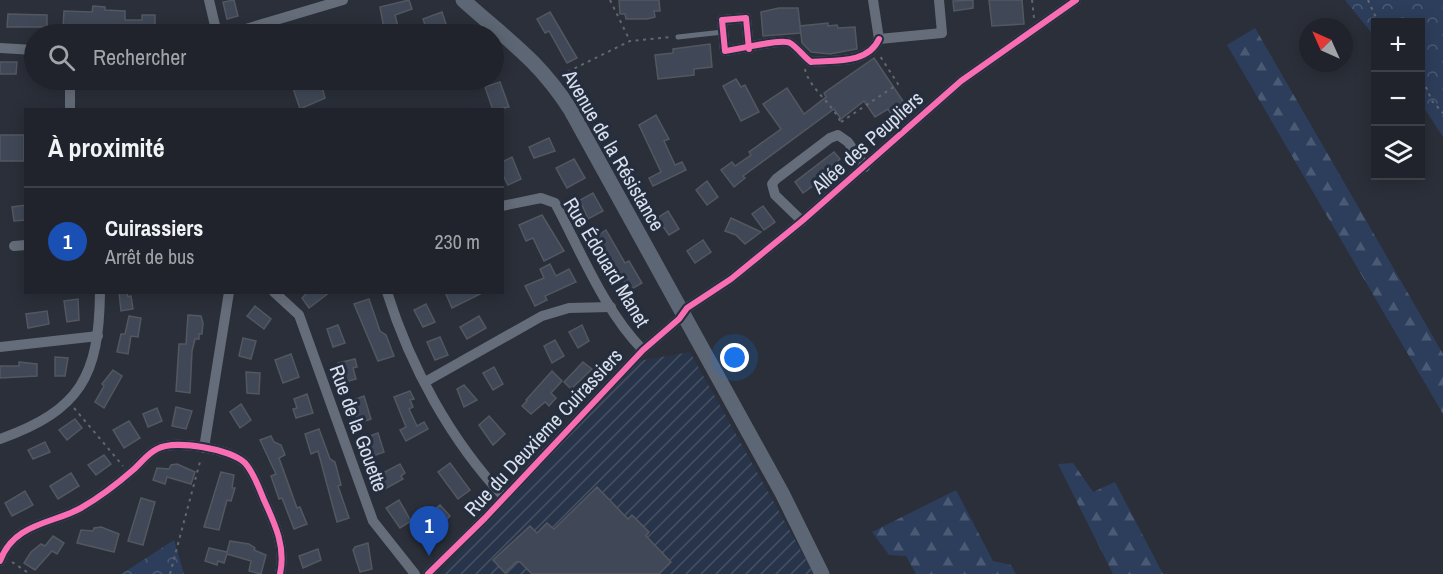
<!DOCTYPE html>
<html lang="fr">
<meta charset="utf-8">
<style>
body{margin:0;font-family:"Archivo Narrow",sans-serif;background:#282b33;color:#f1f3f6}
.controls{position:absolute;right:18px;top:18px;display:grid;overflow:hidden;border-radius:0px;box-shadow:0 3px 15px #0003}
.controls button{width:54px;height:54px;display:grid;place-items:center;padding:0;border:0;border-bottom:2px solid #3d4047;background:#20232b;color:#f1f3f6;font:30px sans-serif}
.compass{position:absolute;left:1299px;top:18px;width:54px;height:54px;border-radius:50%;background:#20232b;box-shadow:0 3px 15px #0003;rotate:315deg}
.you{position:absolute;left:735px;top:358px;width:21px;height:21px;margin:-15px;border:4px solid #fff;border-radius:50%;background:#1a73e8;box-shadow:0 0 0 9px #1a73e833}
.badge{display:grid;place-items:center;width:39px;height:39px;border-radius:50%;background:#9ca2ad;color:#fff;font-size:20px;font-weight:700}
.pin{position:absolute;translate:-50% -50px;filter:drop-shadow(0 2px 3px #0008)}
.pin::after{content:'';position:absolute;top:32px;width:21px;height:18px;background:inherit;clip-path:polygon(0 0,100% 0,50% 100%)}
.list{margin:0;padding:0;list-style:none}
h2{display:flex;justify-content:space-between;align-items:center;height:78px;margin:0;padding:0 24px;font-size:26px}
h2 small{font-size:20px;font-weight:400;color:#a2a4a9}
.list li{display:grid;grid-template-columns:39px 1fr auto;gap:18px;align-items:center;box-sizing:border-box;height:108px;padding:0 24px;border-top:2px solid #3d4047}
.list b{display:block;font-size:22px;white-space:nowrap}
.list p{margin:0;font-size:20px;white-space:nowrap;color:#a2a4a9}
.list em{font-size:20px;font-style:normal;color:#a2a4a9}
.icon{flex:none;width:33px;height:33px;fill:none;stroke:currentColor;stroke-width:2;stroke-linecap:round;stroke-linejoin:round}
.map{position:relative;flex:none;width:1443px;height:574px;overflow:hidden}
.search{position:absolute;background:#20232b;box-shadow:0 3px 15px #0003;left:24px;top:24px;width:480px;height:66px;display:flex;align-items:center;gap:15px;box-sizing:border-box;padding:0 21px;border-radius:33px;color:#a2a4a9;font-size:22px}
.panel{position:absolute;background:#20232b;box-shadow:0 3px 15px #0003;left:24px;top:108px;width:480px;height:186px;border-radius:0px}
.map>svg:first-child{display:block}
</style>
<div class="map">
<svg width="1443" height="574" viewBox="0 0 1443 574">
<defs>
<pattern id="industrial-furrows" width="10" height="10" patternUnits="userSpaceOnUse" patternTransform="scale(1.5)"><rect width="10" height="10" fill="#283449"/><path d="M-1 1l2-2M0 10L10 0M9 11l2-2" fill="none" stroke="#475163"/></pattern>
<pattern id="forest-firs" width="22" height="20" patternUnits="userSpaceOnUse" patternTransform="scale(1.5)"><rect width="22" height="20" fill="#2d3e5c"/><path d="M5 1l3.5 6h-7zM16 11l3.5 6h-7z" fill="#4b5a74"/></pattern>
<pattern id="park-crowns" width="20" height="18" patternUnits="userSpaceOnUse" patternTransform="scale(1.5)"><rect width="20" height="18" fill="#2d3e5c"/><path d="M2 6a3 3 0 1 1 6 0M12 15a3 3 0 1 1 6 0" fill="none" stroke="#4b5a74"/></pattern>
</defs>
<rect width="100%" height="100%" fill="#2a2f39"/>
<polygon fill="url(#industrial-furrows)" points="690,352 814,574 439,574 638,361"/>
<g fill="url(#forest-firs)">
<polygon points="1255,28 1443,354 1443,414 1227,45"/>
<polygon points="1073,463 1093,492 1115,482 1163,574 1113,574 1058,464"/>
<polygon points="956,490 993,561 1011,565 1016,574 916,574 906,556 889,555 872,532"/>
</g>
<g fill="url(#park-crowns)">
<polygon points="1345,0 1443,0 1443,137 1421,103 1420,22 1376,22 1375,37"/>
<polygon points="174,540 184,574 120,574 123,573"/>
</g>
<g fill="#404857" stroke="#535760" stroke-width="1.5">
<polygon points="234,0 238,16 227,19 223,2"/>
<polygon points="409,0 412,9 395,15 399,31 385,34 380,7"/>
<polygon points="619,0 659,0 660,11 654,11 655,17 647,19 626,19 625,14 620,14"/>
<polygon points="973,0 973,8 954,11 953,1"/>
<polygon points="989,0 1022,0 1024,24 992,26"/>
<polygon points="93,6 105,7 105,10 125,11 125,20 142,20 142,15 155,15 155,34 116,32 117,27 78,26 78,29 63,29 64,11 92,12"/>
<polygon points="779,8 798,8 801,33 763,36 761,12"/>
<polygon points="442,12 447,27 428,34 423,19"/>
<polygon points="550,12 577,58 567,63 549,31 545,33 537,19"/>
<polygon points="8,14 47,15 47,27 7,27"/>
<polygon points="828,23 828,26 837,25 838,28 855,27 857,49 830,54 811,52 802,43 800,26"/>
<polygon points="710,44 712,67 694,69 694,75 658,79 655,55 673,53 673,49"/>
<polygon points="874,58 909,110 895,120 888,109 875,117 864,101 841,119 834,109 743,176 745,178 734,187 721,170 732,162 735,166 751,155 749,152 781,129 763,104 787,88 804,114 826,97 824,93"/>
<polygon points="0,62 17,62 16,74 0,74"/>
<polygon points="736,79 741,87 745,85 759,112 741,121 723,86"/>
<polygon points="287,80 320,80 325,98 300,109 293,88 289,89"/>
<polygon points="500,82 509,107 493,110 485,87"/>
<polygon points="656,115 669,139 664,141 675,165 682,162 686,170 653,186 649,178 661,172 639,125"/>
<rect x="0" y="135" width="24" height="26"/>
<polygon points="549,138 555,151 534,158 529,147"/>
<polygon points="834,152 840,159 837,162 841,166 803,193 795,182"/>
<polygon points="512,157 521,179 508,185 502,173 502,162"/>
<polygon points="574,159 585,178 567,188 556,168"/>
<polygon points="707,181 718,197 707,205 696,190"/>
<polygon points="593,193 603,211 588,219 580,200"/>
<polygon points="26,205 26,220 14,221 12,207"/>
<polygon points="763,206 775,222 764,230 752,214"/>
<polygon points="668,211 679,229 669,235 657,218"/>
<polygon points="542,215 564,251 544,261 533,238 526,241 519,225"/>
<polygon points="731,218 761,232 745,244 736,235 725,231"/>
<polygon points="606,230 625,263 629,261 642,283 630,290 597,242 599,241 597,236"/>
<polygon points="703,240 711,252 695,263 687,251"/>
<polygon points="550,264 556,276 569,269 576,282 545,296 547,300 535,306 525,286 544,278 540,269"/>
<polygon points="119,292 127,292 128,297 131,296 133,309 121,311"/>
<polygon points="308,292 330,292 309,308 302,298"/>
<polygon points="445,292 484,292 452,308"/>
<polygon points="78,299 79,320 67,322 64,301"/>
<polygon points="369,299 380,331 386,335 394,356 378,361 354,304"/>
<polygon points="426,304 435,322 423,327 414,310"/>
<polygon points="255,306 271,319 264,329 247,316"/>
<polygon points="47,311 49,324 28,328 26,314"/>
<polygon points="188,315 201,316 203,323 202,334 199,334 199,339 195,339 192,351 190,393 176,391 179,344 186,344"/>
<polygon points="129,316 141,318 138,337 131,336 128,354 117,352 121,334 125,334"/>
<polygon points="479,316 486,328 467,339 460,327"/>
<polygon points="338,325 345,343 333,347 327,329"/>
<polygon points="582,325 589,341 578,348 569,332"/>
<polygon points="440,337 448,355 435,360 427,342"/>
<polygon points="243,338 256,341 251,359 239,356"/>
<polygon points="555,340 564,356 552,363 544,346"/>
<polygon points="291,354 299,377 283,383 275,360"/>
<polygon points="55,357 68,358 65,376 55,376"/>
<polygon points="355,359 357,367 353,368 356,379 345,382 338,363"/>
<polygon points="19,362 37,364 37,376 0,378 0,366 19,366"/>
<polygon points="583,362 592,369 571,389 564,382"/>
<polygon points="494,367 503,384 493,390 483,373"/>
<polygon points="113,370 122,376 104,408 95,402 104,386 102,384"/>
<polygon points="552,371 562,381 551,393 556,398 549,406 545,402 531,414 522,406 527,401 526,400"/>
<polygon points="246,372 260,373 259,394 247,393"/>
<polygon points="464,385 477,400 464,407 457,389"/>
<polygon points="410,391 414,399 410,400 413,407 409,409 417,426 424,422 428,429 406,441 400,430 406,427 394,397"/>
<polygon points="307,394 313,413 296,418 293,409 297,408 294,399"/>
<polygon points="364,396 371,419 359,423 351,401"/>
<polygon points="241,404 251,420 240,428 230,412"/>
<polygon points="176,407 192,411 186,429 172,426"/>
<polygon points="157,408 162,421 148,427 143,414"/>
<polygon points="489,416 505,434 493,445 479,425"/>
<polygon points="75,419 82,428 67,440 59,430"/>
<polygon points="129,421 140,438 124,448 113,430"/>
<polygon points="319,429 330,459 335,462 341,485 338,486 349,518 337,522 318,451 311,454 305,434"/>
<polygon points="378,433 384,452 373,456 367,437"/>
<polygon points="271,436 274,442 281,445 285,455 279,458 297,508 300,507 307,524 294,529 282,498 279,499 271,476 276,474 260,440"/>
<polygon points="45,442 50,452 33,459 28,450"/>
<polygon points="104,455 111,464 96,475 88,465"/>
<polygon points="450,463 470,490 458,499 438,472"/>
<polygon points="177,464 195,472 191,484 167,477 165,484 153,480 157,468 169,469 171,465"/>
<polygon points="400,464 405,473 401,476 403,479 385,489 377,476"/>
<polygon points="221,472 234,475 232,488 235,488 231,501 227,500 219,530 204,527"/>
<polygon points="71,473 79,486 58,499 50,486"/>
<polygon points="597,487 628,519 632,515 649,532 646,536 671,562 659,574 532,574 520,562 516,562 505,573 493,560 530,526 537,533 547,523 554,529"/>
<polygon points="25,491 33,505 12,516 5,503"/>
<polygon points="141,498 155,502 143,545 128,541"/>
<polygon points="399,500 411,521 400,528 386,508"/>
<polygon points="440,505 450,516 434,532 423,520"/>
<polygon points="101,527 119,534 114,552 77,543 81,530 93,531 94,528"/>
<polygon points="53,536 64,543 57,554 52,551 35,570 24,563 31,552 41,544 45,546"/>
<polygon points="230,541 249,544 255,548 254,550 266,555 261,574 249,571 251,561 227,554 224,563 218,561 217,565 205,561 209,548 227,552"/>
<polygon points="368,543 372,569 360,572 353,550 355,547"/>
<polygon points="318,549 321,560 303,568 299,556"/>
</g>
<g fill="none" stroke-linecap="round" stroke-linejoin="round">
<g stroke="#616771" stroke-width="2" stroke-dasharray="3 4.5" stroke-linecap="butt">
<polyline points="610,0 630,41"/>
<polyline points="1032,0 1034,18"/>
<polyline points="1368,0 1378,22"/>
<path d="M805,69c3,18 29,36 36,54"/>
<polyline points="1420,73 1432,101 1443,113"/>
<polyline points="561,75 630,41 671,37"/>
<polyline points="841,122 898,84 880,56"/>
<polyline points="74,408 123,466"/>
<polyline points="12,562 30,574"/>
<polyline points="170,574 201,458"/>
</g>
<polyline stroke="#656d7a" stroke-width="5" points="678,37 723,32"/>
<g stroke="#656d7a" stroke-width="10">
<polyline points="209,0 217,34"/>
<polyline points="873,0 879,39"/>
<polyline points="229,34 343,0"/>
<polyline points="879,39 942,33 939,0"/>
<polyline points="0,48 34,50"/>
<path d="M749,49l-3,-31 -24,2 3,31c12,-1 56,-13 65,-8 7,4 14,14 21,19 24,-2 57,2 68,-23"/>
<polyline points="70,110 70,80"/>
<path d="M502,206l39,-8 14,5c25,47 50,109 88,147"/>
<polyline points="802,221 775,195 772,184 776,179 830,138 838,135 848,142 865,167"/>
<polyline points="14,246 26,245"/>
<polyline points="274,292 299,315 373,521 415,574"/>
<path d="M387,292c23,74 64,149 117,205"/>
<polyline points="0,347 98,336"/>
<polyline points="425,382 542,316 569,308 611,307"/>
<path d="M0,439c81,-29 99,-63 100,-147"/>
<polyline points="204,448 229,292"/>
<path d="M0,561c14,-38 52,-37 81,-53 19,-11 36,-24 52,-38 8,-7 15,-17 24,-21 18,-10 73,0 88,14 9,10 14,25 19,37 11,24 22,47 16,74"/>
<polyline points="428,574 485,518 643,350 679,319 687,308 731,279 802,221 961,81 1076,0"/>
</g>
<path stroke="#5d6674" stroke-width="15" d="M463,0c43,39 74,58 107,109l212,384 40,81"/>
<defs>
<g id="cycleway">
<path d="M749,49l-3,-31 -24,2 3,31c12,-1 56,-13 65,-8 7,4 14,14 21,19 24,-2 57,2 68,-23"/>
<path d="M0,561c14,-38 52,-37 81,-53 19,-11 36,-24 52,-38 8,-7 15,-17 24,-21 18,-10 73,0 88,14 9,10 14,25 19,37 11,24 22,47 16,74"/>
<polyline points="428,574 485,518 643,350 679,319 687,308 731,279 802,221 961,81 1076,0"/>
</g>
</defs>
<use href="#cycleway" stroke="#242e3f" stroke-width="10"/>
<use href="#cycleway" stroke="#f96db3" stroke-width="6"/>
</g>
<g text-anchor="middle" dominant-baseline="central" stroke-width="6" stroke-linejoin="round" paint-order="stroke">
<g font-size="20" fill="#dae0ec" stroke="#242e3f">
<text transform="translate(867 142) rotate(-42)">Allée des Peupliers</text>
<text transform="translate(614 150) rotate(60)">Avenue de la Résistance</text>
<text transform="translate(607 262) rotate(59)">Rue Édouard Manet</text>
<text transform="translate(359 428) rotate(70)">Rue de la Gouette</text>
<text transform="translate(543 432) rotate(-47)">Rue du Deuxieme Cuirassiers</text>
</g>
</g>
</svg>
<div class="controls">
<button>+</button>
<button>−</button>
<button><svg class="icon" aria-label="layers" viewBox="0 0 24 24"><path d="M12 4l9 5-9 5-9-5zM3 14l9 5 9-5"/></svg></button>
</div>
<svg class="compass" viewBox="-18 -18 36 36"><path d="M0-13l5 13h-10z" fill="#e53935"/><path d="M0 13l5-13h-10z" fill="#a2a4a9"/></svg>
<div class="you"></div>
<div class="pin badge" style="left:429px;top:556px;background:#1a4fb4">1</div>
<div class="search"><svg class="icon" aria-label="search" viewBox="0 0 24 24"><circle cx="10" cy="10" r="6"/><path d="M15 15l6 6"/></svg>Rechercher</div>
<section class="panel">
<h2>À proximité<small></small></h2>
<ul class="list">
<li><span class="badge" style="background:#1a4fb4">1</span><div><b>Cuirassiers</b><p>Arrêt de bus</p></div><em>230 m</em></li>
</ul>
</section>
</div>
